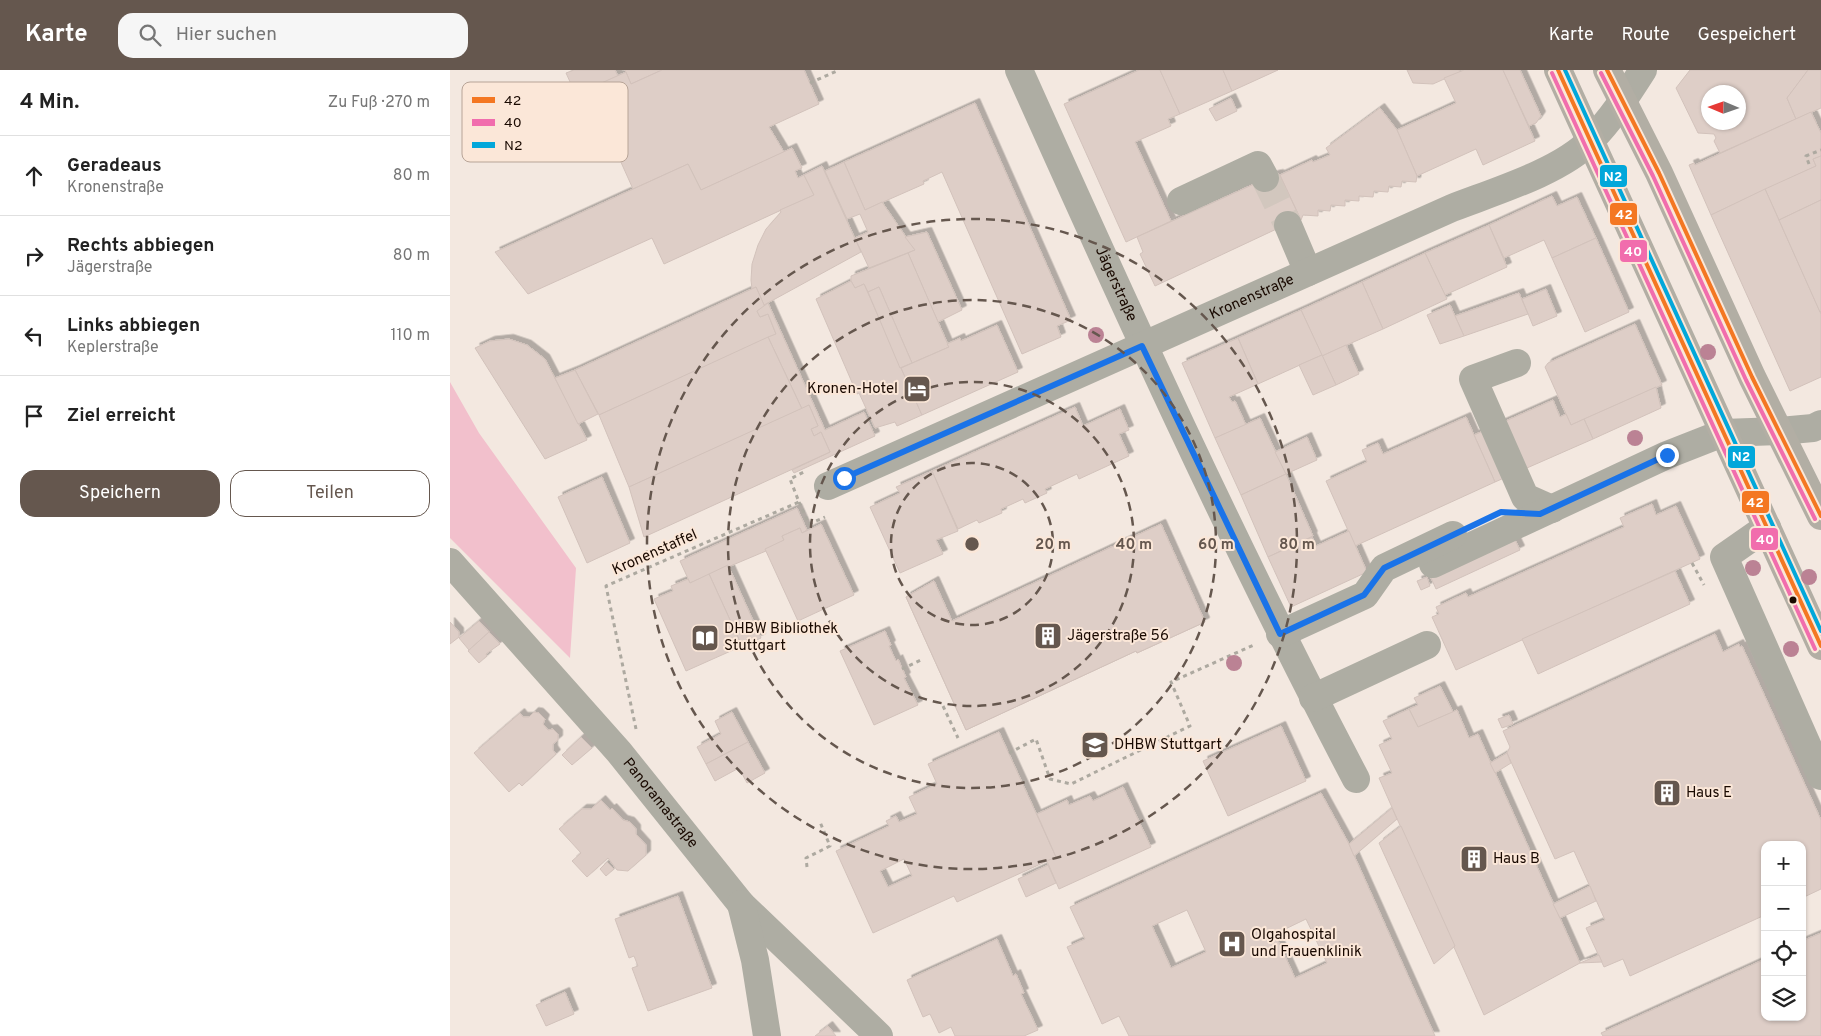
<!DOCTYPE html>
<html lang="de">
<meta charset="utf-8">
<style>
body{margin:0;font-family:Overpass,sans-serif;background:#f6f6f6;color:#222}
.controls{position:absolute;right:15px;bottom:15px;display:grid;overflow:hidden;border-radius:10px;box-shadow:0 1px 4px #0004}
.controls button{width:45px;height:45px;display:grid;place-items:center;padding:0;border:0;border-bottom:1px solid #e0e0e0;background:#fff;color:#222;font:25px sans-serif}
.compass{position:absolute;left:1251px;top:15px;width:45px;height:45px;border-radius:50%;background:#fff;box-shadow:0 1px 4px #0004;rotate:272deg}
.stop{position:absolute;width:15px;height:15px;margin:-11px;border:4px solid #1a73e8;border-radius:50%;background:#fff}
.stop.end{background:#1a73e8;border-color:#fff;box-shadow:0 1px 5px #0008}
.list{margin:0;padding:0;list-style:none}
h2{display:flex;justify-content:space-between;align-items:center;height:65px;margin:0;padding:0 20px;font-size:21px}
h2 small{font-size:16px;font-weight:400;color:#767676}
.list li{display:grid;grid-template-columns:32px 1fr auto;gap:15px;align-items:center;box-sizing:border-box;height:80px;padding:0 20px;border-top:1px solid #e0e0e0}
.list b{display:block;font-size:19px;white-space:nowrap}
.list p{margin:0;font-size:16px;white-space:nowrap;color:#767676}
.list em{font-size:16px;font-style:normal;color:#767676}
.actions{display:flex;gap:10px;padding:15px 20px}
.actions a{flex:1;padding:11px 0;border:1px solid #65574e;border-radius:15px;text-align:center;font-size:18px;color:#65574e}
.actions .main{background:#65574e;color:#fff}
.icon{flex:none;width:28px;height:28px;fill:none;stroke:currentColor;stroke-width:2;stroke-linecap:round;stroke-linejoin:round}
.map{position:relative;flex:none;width:1371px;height:966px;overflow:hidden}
header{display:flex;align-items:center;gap:30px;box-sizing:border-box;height:70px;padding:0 25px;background:#65574e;color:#fff}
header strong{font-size:24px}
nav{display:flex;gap:28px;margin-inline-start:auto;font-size:18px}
.search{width:350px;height:45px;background:#f6f6f6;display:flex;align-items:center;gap:12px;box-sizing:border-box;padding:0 18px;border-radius:15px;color:#767676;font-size:19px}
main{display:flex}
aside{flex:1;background:#fff}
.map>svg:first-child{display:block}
</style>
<header>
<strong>Karte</strong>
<div class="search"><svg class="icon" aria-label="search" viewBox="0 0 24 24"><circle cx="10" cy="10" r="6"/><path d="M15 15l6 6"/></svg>Hier suchen</div>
<nav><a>Karte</a><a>Route</a><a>Gespeichert</a></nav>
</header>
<main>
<aside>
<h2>4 Min.<small>Zu Fuß · 270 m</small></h2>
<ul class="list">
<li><svg class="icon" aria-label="ahead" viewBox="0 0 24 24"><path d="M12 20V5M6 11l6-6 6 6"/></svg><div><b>Geradeaus</b><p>Kronenstraße</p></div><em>80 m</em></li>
<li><svg class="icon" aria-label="right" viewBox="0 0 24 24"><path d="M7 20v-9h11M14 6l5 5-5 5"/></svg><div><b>Rechts abbiegen</b><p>Jägerstraße</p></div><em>80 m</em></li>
<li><svg class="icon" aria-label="left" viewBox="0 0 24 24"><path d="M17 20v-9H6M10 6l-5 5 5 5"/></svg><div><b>Links abbiegen</b><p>Keplerstraße</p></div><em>110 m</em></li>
<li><svg class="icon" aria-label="arrive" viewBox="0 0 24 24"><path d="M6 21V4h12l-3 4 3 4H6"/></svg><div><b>Ziel erreicht</b></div></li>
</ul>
<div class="actions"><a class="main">Speichern</a><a>Teilen</a></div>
</aside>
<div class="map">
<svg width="1371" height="966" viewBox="0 0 1371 966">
<defs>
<filter id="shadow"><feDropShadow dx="4.5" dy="-4.5" stdDeviation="0" flood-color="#0004"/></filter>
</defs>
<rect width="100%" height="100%" fill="#f3e8e0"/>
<polygon fill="#f2c0cc" points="0,312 29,363 126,498 120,588 0,468"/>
<g fill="#decec7" stroke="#d2c2bb" fill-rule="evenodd" filter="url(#shadow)">
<polygon points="124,0 165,0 168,6 126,25 116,3"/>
<polygon points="175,0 212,0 181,14"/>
<polygon points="212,0 354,0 369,34 319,57 334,82 251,120 238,94 183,119 138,19 176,2 181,14"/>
<polygon points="689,0 710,0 730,44 718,49 721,56 685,72 721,151 676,172 614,34"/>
<polygon points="710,0 773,0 782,21 730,44"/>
<polygon points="773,0 828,0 782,21"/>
<polygon points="957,0 1009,0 1010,2 983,14 963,13"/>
<polygon points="1014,0 1053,0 1085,71 1033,95 1026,79 967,106 947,60 1006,33 994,8"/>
<polygon points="1053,0 1070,0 1091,46 1086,53 1079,56"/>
<path d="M1240,0h118l-21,28 9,21 -76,34 -6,-12 2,-3 -2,-4 -16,-1 -22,-45zM1258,22h30v30h-30z"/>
<polygon points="1358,0 1371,0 1371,38 1346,49 1337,28"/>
<polygon points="781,28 787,41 766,51 759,39"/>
<polygon points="525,33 621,250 607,256 611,267 572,284 492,102 473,111 474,114 415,140 394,92"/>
<polygon points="930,38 947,60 967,106 966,112 952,111 951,117 939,116 938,122 924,121 923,127 909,126 909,131 895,130 895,136 881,135 880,141 868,140 868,146 853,145 851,150 830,105 862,90 863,92 880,85 876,78"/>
<polygon points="1361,42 1371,63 1371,86 1363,89 1366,96 1261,145 1239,95 1244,93 1245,95"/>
<polygon points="342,78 352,98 345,101 348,108 354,105 364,125 214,194 202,168 78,224 45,182 238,94 251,120"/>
<polygon points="1371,86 1371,130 1329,150 1315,119 1366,96 1363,89"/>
<polygon points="394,92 415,140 432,132 465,180 419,198 405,168 418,162 410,144 397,149 375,101"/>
<polygon points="372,96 411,182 314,235 306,217 302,219 301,210 302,194 308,175 316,159 331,142 330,140 364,125 354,105"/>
<polygon points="829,104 850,148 705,216 690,184 693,182 687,167 824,105"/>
<polygon points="1315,119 1371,244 1371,307 1340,321 1261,145"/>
<polygon points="1102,126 1107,136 1127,127 1146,168 1102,188 1094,170 1054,188 1039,155"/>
<polygon points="1371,130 1371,241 1370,242 1329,150"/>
<polygon points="1039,155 1057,197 995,225 975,183"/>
<polygon points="477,162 512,240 488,252 458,183 465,180 455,167"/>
<polygon points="1146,168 1179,242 1135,262 1102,188"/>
<polygon points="458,183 499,277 462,293 429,217 418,222 414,214 405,218 401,211 401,206"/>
<polygon points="975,183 997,229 933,259 912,212"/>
<polygon points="401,211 405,218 414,214 472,345 447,356 445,352 425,358 409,323 407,324 366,229"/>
<polygon points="912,212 933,259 872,286 851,240"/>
<polygon points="306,217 315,237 307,241 310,247 318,244 326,264 149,345 125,300"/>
<polygon points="429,217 462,293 450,298 418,222"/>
<polygon points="1096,219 1107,246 1083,256 1072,229"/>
<polygon points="1069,223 1078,244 1014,266 1005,246"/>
<polygon points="318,233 375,360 414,342 425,366 344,403 342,400 380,382 371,362 364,366 361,359 368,356 359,335 352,339 318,267 326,264 318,244 310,247 307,241"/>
<polygon points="1000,235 1014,266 990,274 977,245"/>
<polygon points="851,240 872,285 808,314 788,268"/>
<polygon points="1185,254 1212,315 1121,355 1095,297 1098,293"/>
<polygon points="547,255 568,302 472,345 451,298 499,277 497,274 510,268 511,271"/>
<polygon points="318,267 352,339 179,417 149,345"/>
<polygon points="788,268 808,314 779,327 782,332 785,331 796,355 765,368 732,293"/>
<polygon points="59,269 77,275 95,289 137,370 95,389 25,278 40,271"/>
<polygon points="896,275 909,304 886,315 872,286"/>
<polygon points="872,285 886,315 863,325 849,295"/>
<polygon points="125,300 148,344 128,354 105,308"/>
<polygon points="1206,317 1211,338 1143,369 1134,349"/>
<polygon points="1103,330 1110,347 1116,344 1121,355 1134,349 1143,369 1045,412 1024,365"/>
<polygon points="359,335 368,356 361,359 364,366 371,362 380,382 194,467 179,417"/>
<polygon points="625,337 633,356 670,339 679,360 669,364 679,386 629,409 627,404 595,419 597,423 575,433 573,429 551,439 552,443 529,453 527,450 508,459 482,401"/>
<polygon points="1016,347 1045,412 905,476 876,411 917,392 912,380 928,373 933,384"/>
<polygon points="810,348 836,404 791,425 765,368"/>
<polygon points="857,367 867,390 836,404 825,382"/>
<polygon points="482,401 508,461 486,470 493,484 450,503 420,437 448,424 450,423 446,417"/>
<polygon points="836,404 863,466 818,487 791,425"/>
<polygon points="152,407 180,473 137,493 108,427"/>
<polygon points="1202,434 1206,445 1226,436 1250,489 1006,600 982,547 989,544 986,537 1016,523 1018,527 1174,457 1170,448"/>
<polygon points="347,438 357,460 352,463 350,458 332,466 334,470 316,481 240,513 230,491"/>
<polygon points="1056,451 1070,480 986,519 973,490"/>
<polygon points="371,454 404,525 348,551 315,479 334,470 332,466 350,458 352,463"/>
<path d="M711,454l44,98 -68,31 -1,-2 -170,79 -60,-133 28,-16 18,40zM657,529l11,24 -18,9 -11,-25z"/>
<polygon points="711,454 755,552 687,583 686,581 516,660 456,527 484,511 502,551"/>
<polygon points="899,461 917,502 841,537 818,487 862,467 866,476"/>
<polygon points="278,495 311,568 292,576 259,504"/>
<polygon points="1225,501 1240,534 1088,604 1072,569"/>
<polygon points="259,504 292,576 236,601 204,529 223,521 221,516 238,509 240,513"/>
<polygon points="977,507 980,516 971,520 967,511"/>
<polygon points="29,551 39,562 19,580 9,568"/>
<polygon points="0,552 9,562 9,567 0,574"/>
<polygon points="435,561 441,575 439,576 446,591 448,589 456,607 454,608 468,635 424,655 390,581"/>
<polygon points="39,562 50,574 36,584 37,586 29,593 18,581"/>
<polygon points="1265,564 1273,582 1289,574 1290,577 1292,576 1371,750 1371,819 1352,828 1352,775 1315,775 1315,845 1180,906 1173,889 1154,897 1136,858 1155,850 1124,781 1105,789 1057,683 1060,677 1053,661"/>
<polygon points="990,616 1003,642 968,657 959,639 968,635 964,628"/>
<polygon points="959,639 968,657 1007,640 1019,668 1028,664 1130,893 1034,945 929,708 942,703 929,675 942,669 933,651"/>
<polygon points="84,642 89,643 95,649 93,654 98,660 103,659 108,664 108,670 103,674 103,680 106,684 72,716 69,713 59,722 24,683 70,643 73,647 79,647"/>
<polygon points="282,642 298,672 256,694 247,677 271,664 265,651"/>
<polygon points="1059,645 1063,654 1052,658 1048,649"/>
<polygon points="831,656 856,711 778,746 753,691"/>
<path d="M549,662l57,125 -99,45 -3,-6 -81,37 -37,-82 53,-25 -3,-5 10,-5 3,6 18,-8 -8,-17 28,-13 -9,-20zM454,789l8,17 -24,11 -8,-16z"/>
<polygon points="131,667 142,678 122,695 112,685"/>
<polygon points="298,672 315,703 297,713 289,698 265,711 256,694"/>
<polygon points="1057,683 1061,693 1045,703 1040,693"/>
<polygon points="673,717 701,777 609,819 597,791 606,787 587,744 617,730 619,735 640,726 643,731"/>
<path d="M871,723l28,51 86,192h-306l-10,-20 -17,8 -35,-77 18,-8 -15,-32zM737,840l19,42 -35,16 -19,-42zM856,849l21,44 -32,15 -20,-44z"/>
<polygon points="151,730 160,740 162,738 173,750 180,752 186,759 186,764 196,775 196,785 178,801 167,800 158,788 137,807 122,791 131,783 109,759 132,739 141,739"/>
<polygon points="942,738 947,749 904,786 899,774"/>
<polygon points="951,756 1005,876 984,894 929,773"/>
<polygon points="157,792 164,799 156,806 150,799"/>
<polygon points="598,795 606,813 576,827 568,809"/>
<polygon points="1140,816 1146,831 1110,848 1103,834"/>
<polygon points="228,826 262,918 198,941 182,898 188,896 184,886 179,888 165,849"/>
<polygon points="1371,863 1371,966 1153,966 1151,963 1315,889 1315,947 1352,947 1352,871"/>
<polygon points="547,869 563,906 566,904 574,923 571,924 588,960 574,966 505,966 501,957 489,963 480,944 473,947 457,910"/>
<polygon points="1149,885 1152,892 1130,893"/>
<polygon points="115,922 124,944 96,956 86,935"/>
<polygon points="378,956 386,966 365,966"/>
</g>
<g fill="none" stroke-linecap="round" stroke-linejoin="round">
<polyline stroke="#d2c7be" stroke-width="28" stroke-dasharray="28 14" stroke-linecap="butt" points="815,108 838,155"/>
<g stroke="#ada9a0" stroke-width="3" stroke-dasharray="4 4" stroke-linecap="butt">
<polyline points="360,13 389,0"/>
<polyline points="1359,94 1356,86 1371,80"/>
<polyline points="349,432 359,454 375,447"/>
<polyline points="1242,493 1254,515"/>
<polyline points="452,599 473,589"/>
<polyline points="493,636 508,668"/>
<polyline points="186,659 156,516 349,432 340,409 354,402"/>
<polyline points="559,683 586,669 600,709 621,714 740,656 721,612 806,574"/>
<polyline points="357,797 356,788 380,776 370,752"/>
</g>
<g stroke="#aeada3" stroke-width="28">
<path id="s1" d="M569,0c107,239 215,477 337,709"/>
<polyline points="731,131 808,95 815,108"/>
<polyline points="838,155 858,202"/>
<polyline points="1067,293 1023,309 1075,427 1102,439"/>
<path id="s2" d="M378,416l624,-278c41,-16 108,-36 138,-67 21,-21 37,-46 53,-71"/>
<polyline points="1317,457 1274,487 1371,706"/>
<path id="s3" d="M0,492l169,190 122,152 138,132"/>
<polyline points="983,494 1217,385 1273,363 1330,361 1363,358 1371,354"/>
<polyline points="830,564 915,525 934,498 1003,465"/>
<polyline points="863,628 977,575"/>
<polyline points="291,834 305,890 317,966"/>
</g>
<g stroke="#b2aea4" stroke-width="28">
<polyline points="1108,0 1371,576"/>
<polyline points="1157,0 1209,103 1302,307 1371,446"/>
</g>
<defs>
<g id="bus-1">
<polyline points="1108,0 1371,576"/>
<polyline points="1157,0 1209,103 1302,307 1371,446"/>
</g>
<g id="bus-2">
<polyline points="1102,3 1365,579"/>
<polyline points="1151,3 1203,106 1296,310 1365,449"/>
</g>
<polyline id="bus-3" points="1115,0 1371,561"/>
</defs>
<use href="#bus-1" stroke="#fbe7d8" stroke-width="8"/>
<use href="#bus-2" stroke="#fbe7d8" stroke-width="8"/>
<use href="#bus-3" stroke="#fbe7d8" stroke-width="8"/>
<use href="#bus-1" stroke="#f47722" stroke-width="4"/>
<use href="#bus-2" stroke="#f16dad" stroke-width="4"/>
<use href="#bus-3" stroke="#02a7da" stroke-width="4"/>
</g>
<g fill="#bb8294">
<circle cx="646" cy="265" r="8"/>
<circle cx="1258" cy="282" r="8"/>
<circle cx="1185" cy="368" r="8"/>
<circle cx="1303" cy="498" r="8"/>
<circle cx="1359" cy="507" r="8"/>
<circle cx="1341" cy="579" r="8"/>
<circle cx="784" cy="593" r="8"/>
</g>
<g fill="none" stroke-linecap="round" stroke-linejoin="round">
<polyline stroke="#1a73e8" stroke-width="6" points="394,408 692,276 830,564 914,525 934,498 1051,442 1090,444 1217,385"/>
</g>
<g fill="none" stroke="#65574e" stroke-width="2.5" stroke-dasharray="9 6">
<circle cx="522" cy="474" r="81"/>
<circle cx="522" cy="474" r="162"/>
<circle cx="522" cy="474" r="244"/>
<circle cx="522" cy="474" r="325"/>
</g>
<defs>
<symbol id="hotel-square" viewBox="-11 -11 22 22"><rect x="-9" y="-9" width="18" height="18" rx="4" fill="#65574e" stroke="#fbe7d8"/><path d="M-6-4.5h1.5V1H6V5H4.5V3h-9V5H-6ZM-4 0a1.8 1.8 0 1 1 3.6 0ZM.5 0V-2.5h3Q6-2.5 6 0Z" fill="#fff"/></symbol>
<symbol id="building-square" viewBox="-11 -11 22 22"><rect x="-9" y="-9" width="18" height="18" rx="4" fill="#65574e" stroke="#fbe7d8"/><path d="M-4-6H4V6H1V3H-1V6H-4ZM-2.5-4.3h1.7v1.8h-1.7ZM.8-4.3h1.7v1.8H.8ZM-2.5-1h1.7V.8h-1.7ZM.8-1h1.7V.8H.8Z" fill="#fff"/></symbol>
<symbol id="library-square" viewBox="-11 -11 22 22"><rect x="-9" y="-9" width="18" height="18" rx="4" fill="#65574e" stroke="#fbe7d8"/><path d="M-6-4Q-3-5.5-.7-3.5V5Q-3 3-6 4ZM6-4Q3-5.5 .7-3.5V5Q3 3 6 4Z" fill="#fff"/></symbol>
<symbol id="university-square" viewBox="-11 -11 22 22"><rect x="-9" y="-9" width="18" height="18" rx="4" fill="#65574e" stroke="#fbe7d8"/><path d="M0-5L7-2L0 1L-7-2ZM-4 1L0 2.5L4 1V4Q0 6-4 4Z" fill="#fff"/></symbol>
<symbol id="hospital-square" viewBox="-11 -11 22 22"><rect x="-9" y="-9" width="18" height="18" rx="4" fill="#65574e" stroke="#fbe7d8"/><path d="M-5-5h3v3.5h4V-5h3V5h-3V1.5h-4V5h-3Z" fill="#fff"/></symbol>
</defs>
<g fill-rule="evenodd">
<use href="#hotel-square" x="451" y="303" width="32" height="32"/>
<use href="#building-square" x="582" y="550" width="32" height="32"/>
<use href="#library-square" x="239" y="552" width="32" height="32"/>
<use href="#university-square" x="629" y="659" width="32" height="32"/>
<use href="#building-square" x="1201" y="707" width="32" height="32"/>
<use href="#building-square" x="1008" y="773" width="32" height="32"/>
<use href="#hospital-square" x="766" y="858" width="32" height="32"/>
</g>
<circle fill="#190900" stroke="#fbe7d8" stroke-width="2" cx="1343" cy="530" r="4.5"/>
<g text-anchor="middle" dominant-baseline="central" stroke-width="4" stroke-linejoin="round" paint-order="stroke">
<g font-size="15" fill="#190900" stroke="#fbe7d8">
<text stroke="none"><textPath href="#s1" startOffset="235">Jägerstraße</textPath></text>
<text stroke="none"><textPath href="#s2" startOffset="464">Kronenstraße</textPath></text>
<text transform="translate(205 483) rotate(-24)">Kronenstaffel</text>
<text stroke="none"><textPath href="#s3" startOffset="320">Panoramastraße</textPath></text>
</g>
<g font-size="15" fill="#190900" stroke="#fbe7d8" text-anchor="start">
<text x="448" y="319" text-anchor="end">Kronen-Hotel</text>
<text x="274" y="559">DHBW Bibliothek<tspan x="274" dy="17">Stuttgart</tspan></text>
<text x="617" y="566">Jägerstraße 56</text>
<text x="664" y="675">DHBW Stuttgart</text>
<text x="1236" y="723">Haus E</text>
<text x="1043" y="789">Haus B</text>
<text x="801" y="865">Olgahospital<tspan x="801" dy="17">und Frauenklinik</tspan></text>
</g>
</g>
<rect x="12" y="12" width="166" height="80" rx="8" fill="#fbe7d8" stroke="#b7a497" stroke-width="1"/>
<rect x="22" y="27" width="23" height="6" fill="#f47722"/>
<rect x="22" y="49" width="23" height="7" fill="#f16dad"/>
<rect x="22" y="72" width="23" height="6" fill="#02a7da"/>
<g font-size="14" fill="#190900">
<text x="54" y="35">42</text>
<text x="54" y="57">40</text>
<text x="54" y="80">N2</text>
</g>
<circle cx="522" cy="474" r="8" fill="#65574e" stroke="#fbe7d8" stroke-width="2.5"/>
<g font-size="15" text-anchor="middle" font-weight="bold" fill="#65574e" stroke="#fbe7d8" stroke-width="4" stroke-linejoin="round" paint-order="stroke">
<text x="603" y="479">20 m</text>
<text x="684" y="479">40 m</text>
<text x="766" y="479">60 m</text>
<text x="847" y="479">80 m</text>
</g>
<g stroke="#fbe7d8" stroke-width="2">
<rect x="1149" y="94" width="29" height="24" rx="5" fill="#02a7da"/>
<rect x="1159" y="132" width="29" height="24" rx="5" fill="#f47722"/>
<rect x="1169" y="169" width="29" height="24" rx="5" fill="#f16dad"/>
<rect x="1277" y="375" width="29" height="24" rx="5" fill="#02a7da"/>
<rect x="1291" y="420" width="29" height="24" rx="5" fill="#f47722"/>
<rect x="1300" y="457" width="29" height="24" rx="5" fill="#f16dad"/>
</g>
<g font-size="14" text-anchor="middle" font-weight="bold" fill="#fff">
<text x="1163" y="111">N2</text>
<text x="1174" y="149">42</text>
<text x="1183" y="186">40</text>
<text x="1291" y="391">N2</text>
<text x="1305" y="437">42</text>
<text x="1315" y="474">40</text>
</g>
</svg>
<div class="controls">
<button>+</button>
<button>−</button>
<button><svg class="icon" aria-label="locate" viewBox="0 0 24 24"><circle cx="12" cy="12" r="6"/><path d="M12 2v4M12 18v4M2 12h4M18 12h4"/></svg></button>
<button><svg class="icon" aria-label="layers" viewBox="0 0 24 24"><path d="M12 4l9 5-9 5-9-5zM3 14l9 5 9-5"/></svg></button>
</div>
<svg class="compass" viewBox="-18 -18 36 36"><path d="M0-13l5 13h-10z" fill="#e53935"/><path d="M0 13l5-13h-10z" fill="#767676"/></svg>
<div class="stop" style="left:394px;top:408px"></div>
<div class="stop end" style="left:1217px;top:385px"></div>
</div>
</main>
